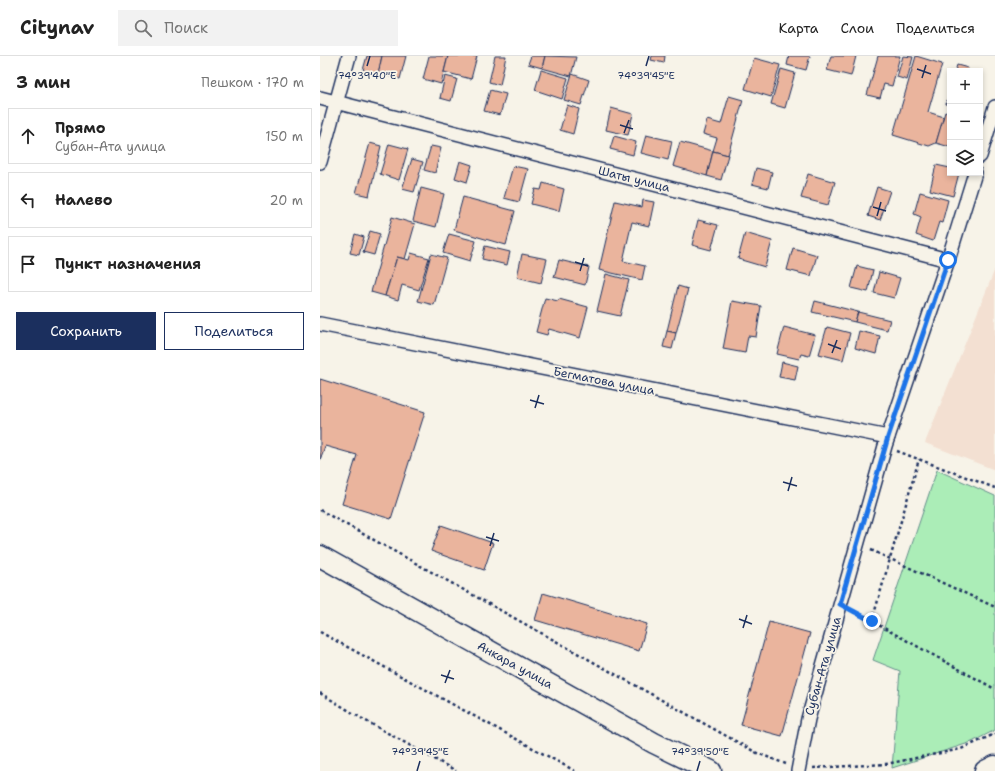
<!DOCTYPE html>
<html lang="ru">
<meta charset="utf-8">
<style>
body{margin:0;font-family:"Shantell Sans",sans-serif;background:#f2f2f2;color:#222}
.controls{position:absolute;right:12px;top:12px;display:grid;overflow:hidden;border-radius:0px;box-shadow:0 2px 6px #0003}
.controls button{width:36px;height:36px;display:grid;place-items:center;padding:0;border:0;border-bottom:1px solid #e0e0e0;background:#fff;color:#222;font:20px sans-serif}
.stop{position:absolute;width:12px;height:12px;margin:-9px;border:3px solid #1a73e8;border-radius:50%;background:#fff}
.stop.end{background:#1a73e8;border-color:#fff;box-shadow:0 1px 4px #0008}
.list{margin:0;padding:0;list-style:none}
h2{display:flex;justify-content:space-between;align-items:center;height:52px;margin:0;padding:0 16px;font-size:17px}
h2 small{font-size:13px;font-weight:400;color:#767676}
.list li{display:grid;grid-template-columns:26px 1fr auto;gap:12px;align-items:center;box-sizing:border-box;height:56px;margin:0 8px 8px;padding:0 8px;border:1px solid #e0e0e0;border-radius:0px}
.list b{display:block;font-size:15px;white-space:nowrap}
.list p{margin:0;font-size:13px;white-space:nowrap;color:#767676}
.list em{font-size:13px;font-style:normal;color:#767676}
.actions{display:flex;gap:8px;padding:12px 16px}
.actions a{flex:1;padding:9px 0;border:1px solid #1b2f5e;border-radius:0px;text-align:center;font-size:14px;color:#1b2f5e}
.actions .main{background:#1b2f5e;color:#fff}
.icon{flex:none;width:22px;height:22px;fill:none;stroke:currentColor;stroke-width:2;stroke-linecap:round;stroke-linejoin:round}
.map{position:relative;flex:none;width:675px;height:715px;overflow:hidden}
header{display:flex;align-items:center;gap:24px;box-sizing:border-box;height:56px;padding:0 20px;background:#fff;border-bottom:1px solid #e0e0e0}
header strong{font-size:19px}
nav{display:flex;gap:22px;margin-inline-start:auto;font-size:14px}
.search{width:280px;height:36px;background:#f2f2f2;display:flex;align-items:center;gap:10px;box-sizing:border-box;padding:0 14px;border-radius:0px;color:#767676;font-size:15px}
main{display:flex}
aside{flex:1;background:#fff}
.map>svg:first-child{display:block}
</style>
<header>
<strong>Citynav</strong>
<div class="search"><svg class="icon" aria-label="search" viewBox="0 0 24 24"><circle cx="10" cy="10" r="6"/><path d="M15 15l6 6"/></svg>Поиск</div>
<nav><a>Карта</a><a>Слои</a><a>Поделиться</a></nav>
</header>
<main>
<aside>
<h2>3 мин<small>Пешком · 170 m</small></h2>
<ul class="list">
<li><svg class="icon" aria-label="ahead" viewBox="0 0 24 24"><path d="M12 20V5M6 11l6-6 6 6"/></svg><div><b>Прямо</b><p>Субан-Ата улица</p></div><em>150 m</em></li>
<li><svg class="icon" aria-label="left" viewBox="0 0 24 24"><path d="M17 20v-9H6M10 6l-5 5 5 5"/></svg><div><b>Налево</b></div><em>20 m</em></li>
<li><svg class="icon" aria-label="arrive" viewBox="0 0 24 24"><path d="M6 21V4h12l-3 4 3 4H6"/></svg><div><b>Пункт назначения</b></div></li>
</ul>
<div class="actions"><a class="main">Сохранить</a><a>Поделиться</a></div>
</aside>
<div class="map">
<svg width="675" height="715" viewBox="0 0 675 715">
<rect width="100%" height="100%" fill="#f7f3e8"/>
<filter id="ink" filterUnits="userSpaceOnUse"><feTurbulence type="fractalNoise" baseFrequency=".025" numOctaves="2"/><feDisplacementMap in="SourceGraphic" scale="8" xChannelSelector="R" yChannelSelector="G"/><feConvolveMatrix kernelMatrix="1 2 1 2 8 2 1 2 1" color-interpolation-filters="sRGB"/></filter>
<g filter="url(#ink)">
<polygon fill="#f3e0d2" points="675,213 675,414 605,387"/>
<polygon fill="#abedb7" stroke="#638e8a" points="617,414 675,440 675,674 652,686 572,712 580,615 553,604"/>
<g fill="#eab49d" stroke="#1b2f5e">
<polygon points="47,0 62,0 58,18 43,14"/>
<polygon points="62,0 86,0 80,23 58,18"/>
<polygon points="109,0 128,0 121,28 103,23"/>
<polygon points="128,0 157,0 151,23 124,16"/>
<polygon points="175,0 186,0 180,29 169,26"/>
<polygon points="211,0 225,0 222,12 208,8"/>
<polygon points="225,0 256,1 251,20 222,12"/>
<polygon points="332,0 345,0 344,7 331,4"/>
<polygon points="469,0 490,0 486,14 467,9"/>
<polygon points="511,0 536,0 531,20 507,14"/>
<polygon points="558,0 580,0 572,30 564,28 560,42 547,39"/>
<polygon points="583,0 593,1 587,24 577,21"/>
<polygon points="596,0 622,8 608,56 624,61 616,87 609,90 573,79"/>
<polygon points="434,2 460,9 451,41 425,33"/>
<polygon points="637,9 648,12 647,15 635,15"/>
<polygon points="461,13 475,17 465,52 451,48"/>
<polygon points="221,14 248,22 242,43 215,34"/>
<polygon points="252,18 269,24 261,49 244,44"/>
<polygon points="125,20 137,23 131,45 120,42"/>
<polygon points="630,33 630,49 626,48"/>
<polygon points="170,34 186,38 180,59 164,55"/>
<polygon points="409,40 423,44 408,99 393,95 397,82 383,78 387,64 401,68"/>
<polygon points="247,49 259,53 253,78 240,74"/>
<polygon points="291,52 313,58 308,79 286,74"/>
<polygon points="625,56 630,58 630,91 616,87"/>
<polygon points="326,79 352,85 348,104 321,97"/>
<polygon points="294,80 316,86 313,99 290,93"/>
<polygon points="360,86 393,95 387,120 353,110"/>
<polygon points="50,87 61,90 49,140 36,137"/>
<polygon points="69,88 88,93 79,124 60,118"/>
<polygon points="111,90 121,92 115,117 104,114"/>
<polygon points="393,95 408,99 401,124 387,120"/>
<polygon points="92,103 103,106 94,136 82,133"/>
<polygon points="140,105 152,109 147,126 135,122"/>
<polygon points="616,109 630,112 630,117 639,117 633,140 610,134"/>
<polygon points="193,110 208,113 199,146 184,142"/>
<polygon points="436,112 452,116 448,132 432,128"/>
<polygon points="488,118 515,126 508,149 481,142"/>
<polygon points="223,127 244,133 239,155 211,148 215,133 221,134"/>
<polygon points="557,131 570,135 560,164 548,160"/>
<polygon points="101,132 124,138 116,171 93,165"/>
<polygon points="600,136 628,144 622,167 619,166 613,185 596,179 601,161 594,158"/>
<polygon points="143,141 195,155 186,189 134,174"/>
<polygon points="323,144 334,146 329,170 312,166 303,205 325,210 322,224 279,214 295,145 322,151"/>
<polygon points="72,161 95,168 85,203 77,201 65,240 51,236"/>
<polygon points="378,164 398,169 391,194 372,189"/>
<polygon points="50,175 60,178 54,199 43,196"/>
<polygon points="425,177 452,185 445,211 418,203"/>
<polygon points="35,178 44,181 39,199 30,197"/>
<polygon points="129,178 156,185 150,205 123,197"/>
<polygon points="165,190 190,196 187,209 162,203"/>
<polygon points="473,192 497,199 491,220 467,214"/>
<polygon points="91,197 109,202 99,234 82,229 78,244 65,240 77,201 89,204"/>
<polygon points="111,198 127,202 114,249 98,245"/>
<polygon points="202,198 227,203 221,227 197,221"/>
<polygon points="239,204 269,211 265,229 234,221"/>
<polygon points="537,210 553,214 548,236 531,232"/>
<polygon points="559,216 580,222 574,242 554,237"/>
<polygon points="286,218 309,224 300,260 277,255"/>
<polygon points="358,230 368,233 356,277 347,275"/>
<polygon points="225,242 238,245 239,243 268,251 260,282 229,273 227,279 216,276"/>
<polygon points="412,245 441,250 436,281 428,280 425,297 403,293"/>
<polygon points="495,245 538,256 535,266 492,256"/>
<polygon points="538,256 570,264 567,274 535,266"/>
<polygon points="464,271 495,279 489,300 481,298 479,303 457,298"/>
<polygon points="507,271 530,277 523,304 499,298"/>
<polygon points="347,275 356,277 352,293 343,291"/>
<polygon points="539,275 560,280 556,298 535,292"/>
<polygon points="462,306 478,310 475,324 459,321"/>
<polygon points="0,323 105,356 71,463 22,448 37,399 5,390 0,404"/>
<polygon points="121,469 173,487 164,514 111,495"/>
<polygon points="223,537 327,568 319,595 215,564"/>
<polygon points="449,566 490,577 462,680 421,669"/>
</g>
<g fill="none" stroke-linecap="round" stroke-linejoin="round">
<defs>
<g id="street">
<polyline points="0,42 628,204"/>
<polyline points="660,100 675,51"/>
<polyline points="0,106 29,0"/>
<polyline points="0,268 568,381"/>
<polyline points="478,715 488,663 565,390 628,204 655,117"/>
</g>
<g id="primary">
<polyline points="0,500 334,687 391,715"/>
<polyline points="665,715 675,710"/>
</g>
</defs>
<use href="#street" stroke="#1b2f5e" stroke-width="16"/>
<use href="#primary" stroke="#1b2f5e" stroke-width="23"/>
<g stroke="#1b2f5e" stroke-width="2.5" stroke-dasharray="3 3" stroke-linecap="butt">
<polyline points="577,395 675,432"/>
<polyline points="0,454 437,697 466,708"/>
<polyline points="551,494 675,551"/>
<polyline points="533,555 675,633"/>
<polyline points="552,565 599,403"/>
<polyline points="0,576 255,715"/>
<polyline points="0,637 46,665 136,715"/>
<polyline points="493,712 566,708 641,693 675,678"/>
</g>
<use href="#street" stroke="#f7f3e8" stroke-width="13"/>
<use href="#primary" stroke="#f7f3e8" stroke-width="20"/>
</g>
</g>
<g fill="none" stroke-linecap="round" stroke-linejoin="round" filter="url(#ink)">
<polyline stroke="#1a73e8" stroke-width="5" points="552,565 520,548 568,381 628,204"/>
</g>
<path fill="none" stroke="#1b2f5e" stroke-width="1.5" d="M47,10l3,-10M326,10l3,-10M597,13l14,5M602,22l4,-13M300,69l13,4M304,77l5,-13M553,151l13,4M557,160l4,-14M255,206l13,4M260,215l4,-13M508,288l13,5M512,297l5,-13M210,344l14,4M215,352l4,-13M463,426l14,4M468,435l4,-14M166,481l13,4M170,490l4,-13M419,563l13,5M423,572l4,-13M121,619l13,4M125,627l5,-13M97,715l3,-10M377,715l3,-10"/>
<g text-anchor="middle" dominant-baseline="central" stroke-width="3.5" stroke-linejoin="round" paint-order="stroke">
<g font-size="12" fill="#1b2f5e" stroke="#f7f3e8">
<text transform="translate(314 123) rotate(14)">Шаты улица</text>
<text transform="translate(284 325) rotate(11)">Бегматова улица</text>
<text transform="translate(195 609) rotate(29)">Анкара улица</text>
<text transform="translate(503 610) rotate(-74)">Субан-Ата улица</text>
</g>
</g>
<g font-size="10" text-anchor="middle" fill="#1b2f5e" stroke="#f7f3e8" stroke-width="3.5" stroke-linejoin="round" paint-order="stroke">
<text x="47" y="23">74°39'40"E</text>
<text x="326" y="23">74°39'45"E</text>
<text x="100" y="699">74°39'45"E</text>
<text x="380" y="699">74°39'50"E</text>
</g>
</svg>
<div class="controls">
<button>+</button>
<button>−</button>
<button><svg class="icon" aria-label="layers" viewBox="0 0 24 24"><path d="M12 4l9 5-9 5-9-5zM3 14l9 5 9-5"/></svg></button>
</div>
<div class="stop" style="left:628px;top:204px"></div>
<div class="stop end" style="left:552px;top:565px"></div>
</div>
</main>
